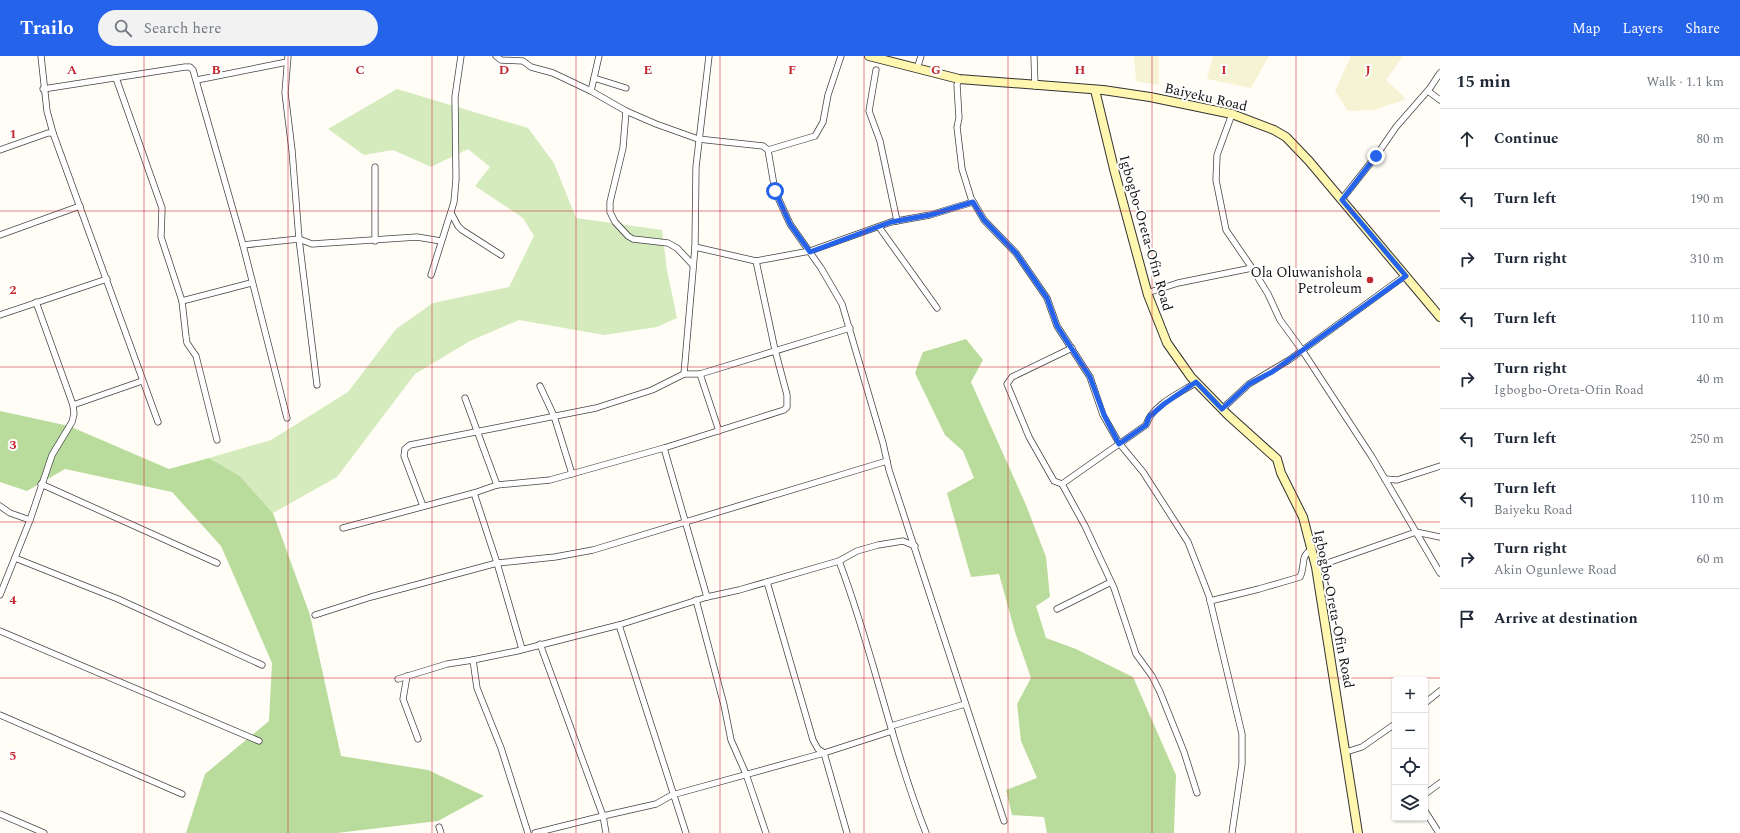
<!DOCTYPE html>
<meta charset="utf-8">
<style>
body{margin:0;font-family:Spectral,serif;background:#f2f2f3;color:#1f2937}
.controls{position:absolute;right:12px;bottom:12px;display:grid;overflow:hidden;border-radius:4px;box-shadow:0 1px 3px #0004}
.controls button{width:36px;height:36px;display:grid;place-items:center;padding:0;border:0;border-bottom:1px solid #e0e1e3;background:#fff;color:#1f2937;font:20px sans-serif}
.stop{position:absolute;width:12px;height:12px;margin:-9px;border:3px solid #2563eb;border-radius:50%;background:#fff}
.stop.end{background:#2563eb;border-color:#fff;box-shadow:0 1px 4px #0008}
.list{margin:0;padding:0;list-style:none}
h2{display:flex;justify-content:space-between;align-items:center;height:52px;margin:0;padding:0 16px;font-size:17px}
h2 small{font-size:13px;font-weight:400;color:#747a83}
.list li{display:grid;grid-template-columns:26px 1fr auto;gap:12px;align-items:center;box-sizing:border-box;height:60px;padding:0 16px;border-top:1px solid #e0e1e3}
.list b{display:block;font-size:15px;white-space:nowrap}
.list p{margin:0;font-size:13px;white-space:nowrap;color:#747a83}
.list em{font-size:13px;font-style:normal;color:#747a83}
.icon{flex:none;width:22px;height:22px;fill:none;stroke:currentColor;stroke-width:2;stroke-linecap:round;stroke-linejoin:round}
.map{position:relative;flex:none;width:1440px;height:777px;overflow:hidden}
header{display:flex;align-items:center;gap:24px;box-sizing:border-box;height:56px;padding:0 20px;background:#2563eb;color:#fff}
header strong{font-size:19px}
nav{display:flex;gap:22px;margin-inline-start:auto;font-size:14px}
.search{width:280px;height:36px;background:#f2f2f3;display:flex;align-items:center;gap:10px;box-sizing:border-box;padding:0 14px;border-radius:22px;color:#747a83;font-size:15px}
main{display:flex}
aside{flex:1;background:#fff}
.map>svg:first-child{display:block}
</style>
<header>
<strong>Trailo</strong>
<div class="search"><svg class="icon" aria-label="search" viewBox="0 0 24 24"><circle cx="10" cy="10" r="6"/><path d="M15 15l6 6"/></svg>Search here</div>
<nav><a>Map</a><a>Layers</a><a>Share</a></nav>
</header>
<main>
<div class="map">
<svg width="1440" height="777" viewBox="0 0 1440 777">
<rect width="100%" height="100%" fill="#fffdf5"/>
<g fill="#f6f3d4">
<polygon points="1134,0 1159,0 1159,29 1136,25"/>
<polygon points="1213,0 1269,0 1251,32 1207,23"/>
<polygon points="1351,0 1403,0 1386,24 1406,43 1375,54 1348,55 1335,35"/>
</g>
<polygon fill="#d5ebbd" points="397,33 528,72 554,107 576,162 662,174 667,214 677,262 657,271 604,279 519,264 470,285 415,318 337,421 273,457 240,420 209,402 271,384 348,336 396,273 433,247 509,231 534,180 523,162 475,130 490,111 468,93 431,111 393,94 364,99 328,73"/>
<g fill="#b9dc9c">
<polygon points="966,283 983,304 971,326 1026,449 1046,501 1050,541 1036,550 1046,582 1076,593 1133,621 1176,719 1174,777 1047,777 1044,761 1012,759 1006,734 1037,722 1021,685 1017,648 1031,622 1015,576 999,518 971,521 947,437 974,422 963,395 945,379 915,317 923,296"/>
<polygon points="0,355 69,370 169,413 209,402 240,420 273,457 310,559 341,700 428,714 484,740 438,765 337,777 186,777 205,718 269,665 272,607 221,490 172,436 65,413 27,435 0,426"/>
</g>
<g fill="none" stroke-linecap="round" stroke-linejoin="round">
<defs>
<g id="street">
<polyline points="41,0 47,55 53,77 158,366"/>
<polyline points="288,0 285,37 292,94 299,183 317,329"/>
<polyline points="496,0 501,4 523,5 531,11 553,17 591,35 626,55 656,68 698,83 763,90 768,94 775,135 790,168 821,212 842,248 883,387 889,414 1004,765"/>
<polyline points="1034,0 1035,30"/>
<polyline points="917,13 921,0"/>
<polyline points="876,14 869,55 880,85 897,165"/>
<polyline points="116,22 162,152 161,181 182,245 186,281 187,287 196,300 217,384"/>
<polyline points="594,22 626,32"/>
<polyline points="959,23 957,29 959,62 957,71 962,113 971,142 984,164 1016,197 1047,242 1057,270 1090,321 1103,359 1119,387 1143,416 1188,486 1209,540 1242,678 1242,708 1232,777"/>
<polyline points="197,24 287,6"/>
<polyline points="43,33 185,11 190,11 193,14 243,189 287,362"/>
<polyline points="591,35 599,0"/>
<polyline points="1428,35 1440,44"/>
<polyline points="626,55 623,92 610,146 610,156 615,166 628,180 633,183 668,187 677,192 692,208"/>
<polyline points="1232,58 1217,99 1216,124 1226,174 1252,212 1268,238 1280,264 1302,294 1372,401 1440,517"/>
<polyline points="0,94 48,77 53,77"/>
<polyline points="768,94 815,80 823,66 828,39 841,0"/>
<polyline points="375,111 375,185"/>
<polyline points="1342,143 1376,100 1396,71 1430,32 1440,17"/>
<polyline points="451,157 458,170 462,174 501,199"/>
<polyline points="879,171 937,252"/>
<polyline points="0,179 80,150"/>
<polyline points="243,189 299,183 312,188 417,181 441,185"/>
<polyline points="695,191 756,205 810,195 891,166 930,159 973,146"/>
<polyline points="431,219 454,146 456,123 455,41 461,0"/>
<polyline points="1147,237 1178,227 1252,212"/>
<polyline points="182,245 251,227"/>
<polyline points="0,259 107,223"/>
<path d="M1072,292l-60,29 -5,7 22,53 25,44 8,3 84,-59c6,-20 34,-32 51,-43"/>
<polyline points="684,318 695,191 696,111 709,0"/>
<polyline points="700,318 850,272"/>
<polyline points="540,330 554,360 572,418"/>
<polyline points="465,342 497,429"/>
<polyline points="73,349 142,325"/>
<polyline points="1222,353 1249,328 1289,304 1406,219"/>
<polyline points="664,392 707,541"/>
<polyline points="1385,423 1397,424 1440,410"/>
<polyline points="41,428 217,507"/>
<polyline points="1062,428 1085,470 1114,532 1136,598 1152,620 1160,636 1184,696 1197,737"/>
<polyline points="474,437 497,507 522,593"/>
<polyline points="0,450 10,457 30,464"/>
<polyline points="423,450 404,400 405,393 410,389 596,352 652,334 684,318 700,318 719,375"/>
<polyline points="343,472 474,437 497,429 550,424 664,392 784,354 787,351 787,339 775,294 756,205"/>
<polyline points="15,502 118,543 262,609"/>
<path d="M839,505c34,89 52,183 87,272"/>
<polyline points="1316,511 1416,476 1440,481"/>
<polyline points="767,526 813,684 818,693 824,697 847,777"/>
<polyline points="0,539 30,464 52,399 72,366 74,358 73,349 36,246"/>
<polyline points="696,544 724,649 731,684 746,718 766,777"/>
<path d="M1210,545l49,-12 41,-12c6,-12 -1,-20 12,-28"/>
<polyline points="1057,553 1111,526"/>
<polyline points="315,559 371,541 497,507 555,501 593,494 887,405"/>
<polyline points="619,569 686,777"/>
<polyline points="0,575 259,685"/>
<polyline points="473,604 477,632 501,692 528,777"/>
<polyline points="407,620 403,643 418,683"/>
<polyline points="398,623 447,608 473,604 517,595 619,569 707,541 739,534 839,505 857,495 878,489 903,485 915,490"/>
<polyline points="1425,647 1440,635"/>
<polyline points="0,659 182,738"/>
<polyline points="891,670 965,648"/>
<polyline points="1346,696 1362,691 1395,668"/>
<polyline points="1425,738 1440,727"/>
<polyline points="1425,755 1439,777"/>
<polyline points="0,758 44,777"/>
<polyline points="439,771 441,777"/>
<polyline points="535,777 603,760 540,588"/>
<polyline points="606,777 603,760 656,748 672,739 824,697 892,675"/>
</g>
<g id="secondary">
<polyline points="869,0 959,23 1103,34 1150,41 1232,58 1274,74 1286,81 1309,105 1440,261"/>
<polyline points="1095,34 1115,117 1148,239 1167,287 1191,321 1228,359 1277,403 1281,417 1303,461 1316,511 1358,777"/>
</g>
</defs>
<use href="#street" stroke="#444" stroke-width="7"/>
<use href="#secondary" stroke="#333" stroke-width="10"/>
<use href="#street" stroke="#fff" stroke-width="5.5"/>
<use href="#secondary" stroke="#fff6b0" stroke-width="8"/>
</g>
<g fill="none" stroke-linecap="round" stroke-linejoin="round">
<polyline stroke="#2563eb" stroke-width="5" points="775,135 790,168 810,196 891,166 930,159 973,146 984,164 1016,197 1047,242 1057,270 1090,321 1104,359 1119,388 1146,369 1149,361 1164,348 1196,326 1222,353 1249,328 1272,316 1406,220 1342,144 1376,100"/>
</g>
<path fill="none" stroke="#c4262e" stroke-width="1" stroke-opacity="0.55" d="M144,0v777M288,0v777M432,0v777M576,0v777M720,0v777M864,0v777M1008,0v777M1152,0v777M1296,0v777M0,155h1440M0,311h1440M0,466h1440M0,622h1440"/>
<circle fill="#c4262e" stroke="#fff" stroke-width="1.5" cx="1370" cy="224" r="4"/>
<g text-anchor="middle" dominant-baseline="central" stroke-width="4" stroke-linejoin="round" paint-order="stroke">
<g font-size="14" fill="#111" stroke="#fff">
<text transform="translate(1206 41) rotate(13)">Baiyeku Road</text>
<text transform="translate(1146 177) rotate(74)">Igbogbo-Oreta-Ofin Road</text>
<text transform="translate(1334 553) rotate(79)">Igbogbo-Oreta-Ofin Road</text>
</g>
<g font-size="14" fill="#111" stroke="#fff" text-anchor="end">
<text x="1362" y="216">Ola Oluwanishola<tspan x="1362" dy="16">Petroleum</tspan></text>
</g>
</g>
<g font-size="13" text-anchor="middle" font-weight="bold" fill="#c4262e" stroke="#fff" stroke-width="4" stroke-linejoin="round" paint-order="stroke">
<text x="72" y="18">A</text>
<text x="216" y="18">B</text>
<text x="360" y="18">C</text>
<text x="504" y="18">D</text>
<text x="648" y="18">E</text>
<text x="792" y="18">F</text>
<text x="936" y="18">G</text>
<text x="1080" y="18">H</text>
<text x="1224" y="18">I</text>
<text x="1368" y="18">J</text>
<text x="13" y="82">1</text>
<text x="13" y="238">2</text>
<text x="13" y="393">3</text>
<text x="13" y="548">4</text>
<text x="13" y="704">5</text>
</g>
</svg>
<div class="controls">
<button>+</button>
<button>−</button>
<button><svg class="icon" aria-label="locate" viewBox="0 0 24 24"><circle cx="12" cy="12" r="6"/><path d="M12 2v4M12 18v4M2 12h4M18 12h4"/></svg></button>
<button><svg class="icon" aria-label="layers" viewBox="0 0 24 24"><path d="M12 4l9 5-9 5-9-5zM3 14l9 5 9-5"/></svg></button>
</div>
<div class="stop" style="left:775px;top:135px"></div>
<div class="stop end" style="left:1376px;top:100px"></div>
</div>
<aside>
<h2>15 min<small>Walk · 1.1 km</small></h2>
<ul class="list">
<li><svg class="icon" aria-label="ahead" viewBox="0 0 24 24"><path d="M12 20V5M6 11l6-6 6 6"/></svg><div><b>Continue</b></div><em>80 m</em></li>
<li><svg class="icon" aria-label="left" viewBox="0 0 24 24"><path d="M17 20v-9H6M10 6l-5 5 5 5"/></svg><div><b>Turn left</b></div><em>190 m</em></li>
<li><svg class="icon" aria-label="right" viewBox="0 0 24 24"><path d="M7 20v-9h11M14 6l5 5-5 5"/></svg><div><b>Turn right</b></div><em>310 m</em></li>
<li><svg class="icon" aria-label="left" viewBox="0 0 24 24"><path d="M17 20v-9H6M10 6l-5 5 5 5"/></svg><div><b>Turn left</b></div><em>110 m</em></li>
<li><svg class="icon" aria-label="right" viewBox="0 0 24 24"><path d="M7 20v-9h11M14 6l5 5-5 5"/></svg><div><b>Turn right</b><p>Igbogbo-Oreta-Ofin Road</p></div><em>40 m</em></li>
<li><svg class="icon" aria-label="left" viewBox="0 0 24 24"><path d="M17 20v-9H6M10 6l-5 5 5 5"/></svg><div><b>Turn left</b></div><em>250 m</em></li>
<li><svg class="icon" aria-label="left" viewBox="0 0 24 24"><path d="M17 20v-9H6M10 6l-5 5 5 5"/></svg><div><b>Turn left</b><p>Baiyeku Road</p></div><em>110 m</em></li>
<li><svg class="icon" aria-label="right" viewBox="0 0 24 24"><path d="M7 20v-9h11M14 6l5 5-5 5"/></svg><div><b>Turn right</b><p>Akin Ogunlewe Road</p></div><em>60 m</em></li>
<li><svg class="icon" aria-label="arrive" viewBox="0 0 24 24"><path d="M6 21V4h12l-3 4 3 4H6"/></svg><div><b>Arrive at destination</b></div></li>
</ul>
</aside>
</main>
